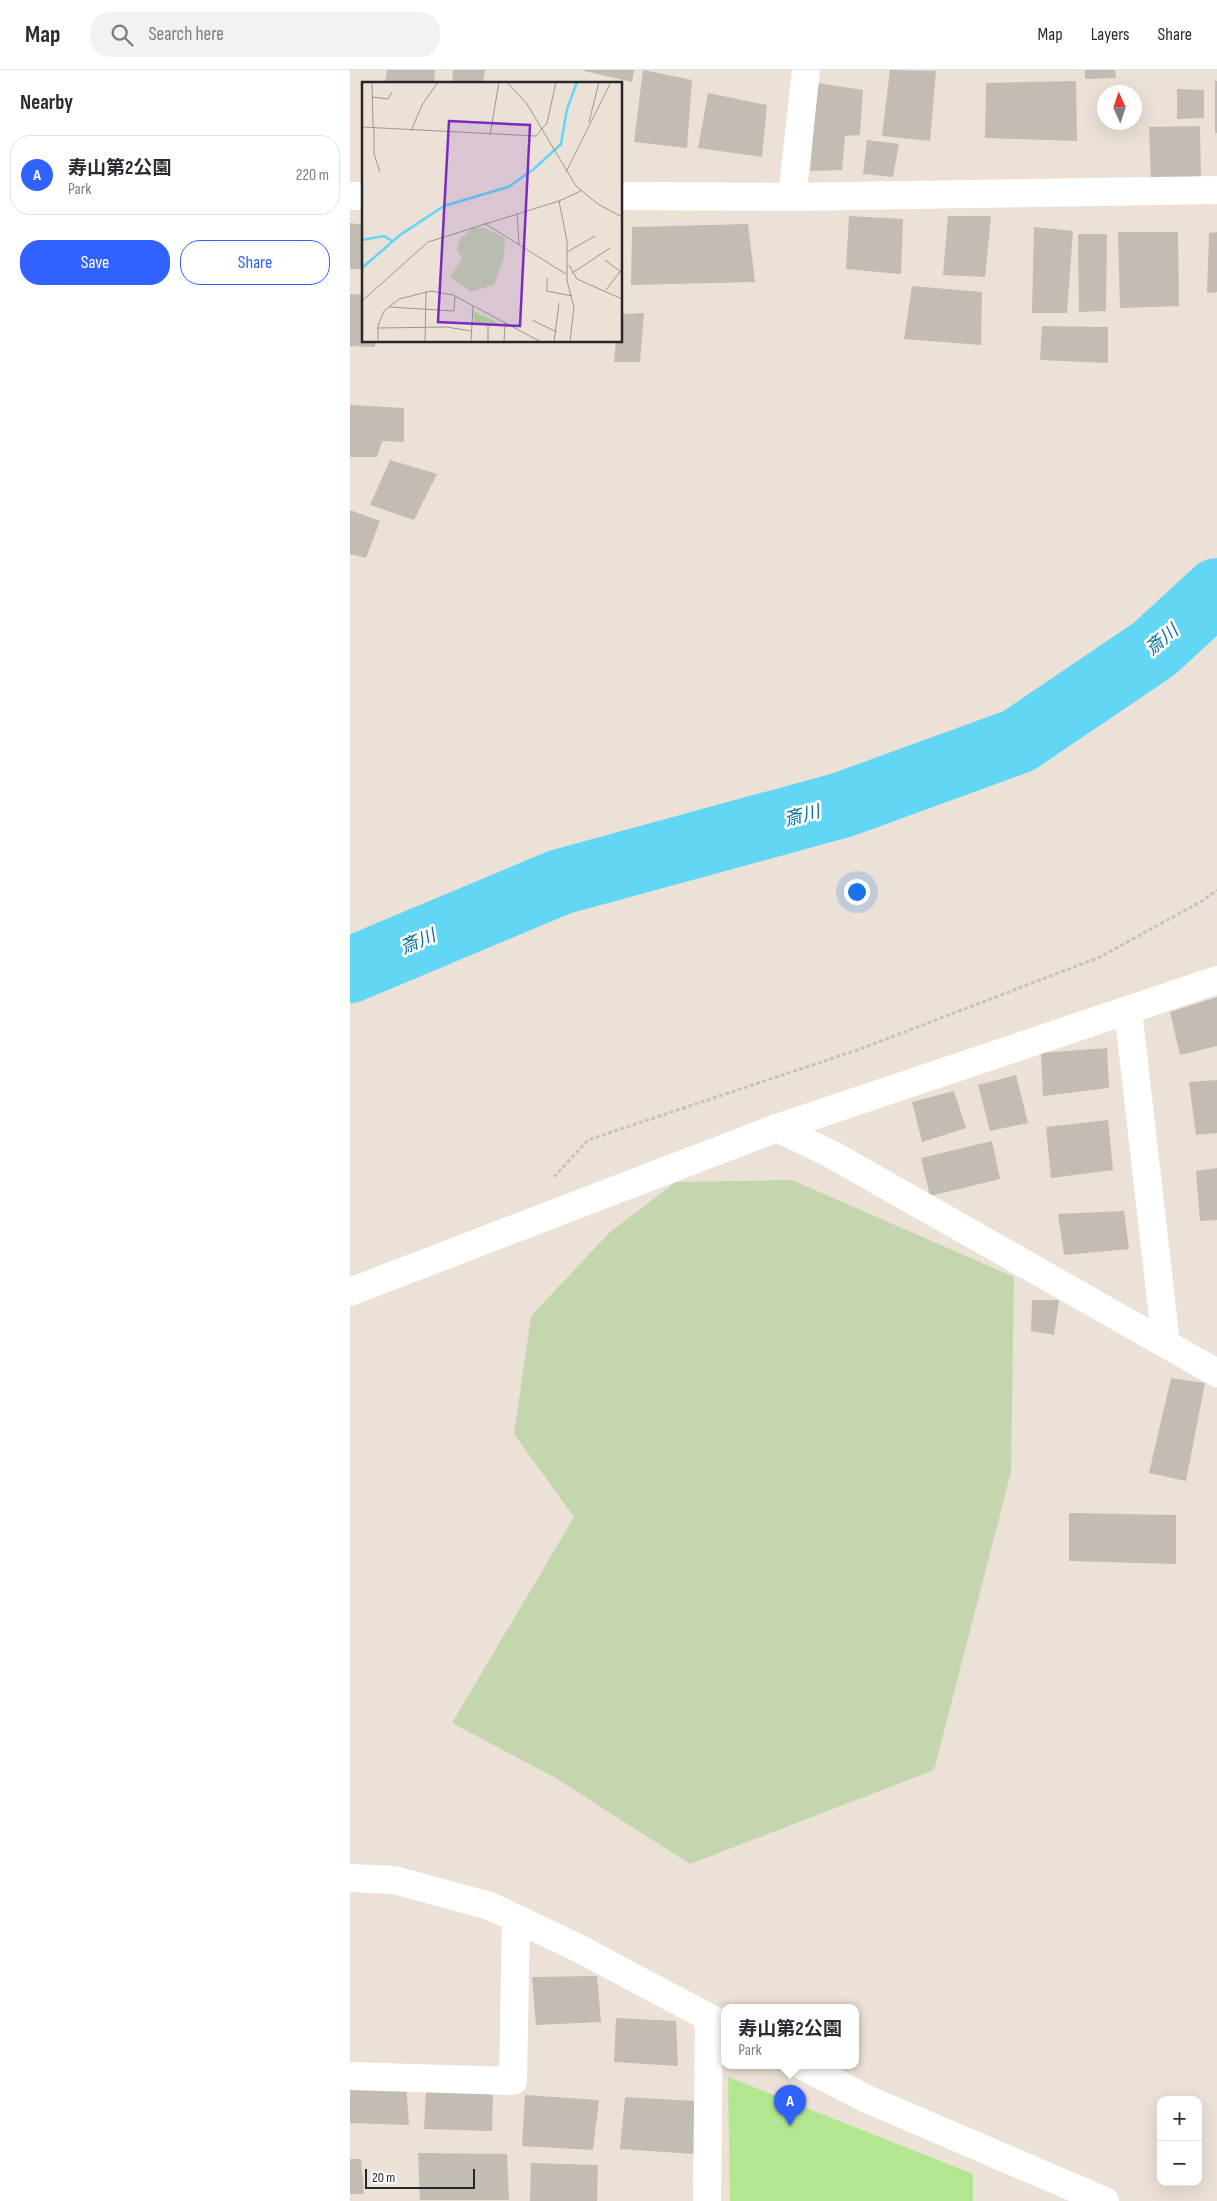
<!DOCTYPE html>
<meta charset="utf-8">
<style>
body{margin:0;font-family:"Sofia Sans Condensed","Noto Sans JP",sans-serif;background:#f2f2f3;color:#2b2b33}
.controls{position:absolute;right:15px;bottom:15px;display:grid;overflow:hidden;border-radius:10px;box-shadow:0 5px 20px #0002}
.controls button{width:45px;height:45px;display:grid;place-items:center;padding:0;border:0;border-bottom:1px solid #e1e1e2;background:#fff;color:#2b2b33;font:25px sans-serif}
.compass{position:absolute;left:747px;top:15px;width:45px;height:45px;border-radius:50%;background:#fff;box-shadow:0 5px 20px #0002;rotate:357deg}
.scale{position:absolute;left:15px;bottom:12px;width:110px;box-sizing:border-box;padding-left:5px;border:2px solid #272727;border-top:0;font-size:14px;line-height:18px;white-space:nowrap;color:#272727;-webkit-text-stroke:4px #fff;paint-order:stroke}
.you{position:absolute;left:506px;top:821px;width:18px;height:18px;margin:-12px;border:4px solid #fff;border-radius:50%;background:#1a73e8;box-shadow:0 0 0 8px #1a73e833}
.badge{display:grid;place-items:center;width:32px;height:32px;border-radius:50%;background:#3062ff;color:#fff;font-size:16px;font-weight:700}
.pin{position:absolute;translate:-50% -41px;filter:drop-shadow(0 1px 2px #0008)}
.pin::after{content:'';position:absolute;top:26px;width:18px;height:15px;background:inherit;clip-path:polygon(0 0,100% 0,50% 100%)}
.popup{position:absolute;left:371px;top:1934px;width:138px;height:65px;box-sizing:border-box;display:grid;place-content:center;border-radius:10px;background:#fff;filter:drop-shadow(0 1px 4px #0005);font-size:16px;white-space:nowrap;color:#7c7c81}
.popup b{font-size:19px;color:#2b2b33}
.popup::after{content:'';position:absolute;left:50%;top:100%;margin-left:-10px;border:10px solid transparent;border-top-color:#fff}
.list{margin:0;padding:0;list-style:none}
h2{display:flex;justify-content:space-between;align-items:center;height:65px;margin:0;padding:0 20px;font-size:21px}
h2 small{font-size:16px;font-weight:400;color:#7c7c81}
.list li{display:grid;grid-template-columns:32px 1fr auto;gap:15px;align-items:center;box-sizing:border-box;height:80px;margin:0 10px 10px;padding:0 10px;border:1px solid #e1e1e2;border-radius:20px}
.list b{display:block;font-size:19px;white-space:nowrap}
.list p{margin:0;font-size:16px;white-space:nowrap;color:#7c7c81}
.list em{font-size:16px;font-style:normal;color:#7c7c81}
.actions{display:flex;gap:10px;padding:15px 20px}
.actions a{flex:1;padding:11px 0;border:1px solid #3062ff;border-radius:20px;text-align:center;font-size:18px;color:#3062ff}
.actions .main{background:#3062ff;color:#fff}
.icon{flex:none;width:28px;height:28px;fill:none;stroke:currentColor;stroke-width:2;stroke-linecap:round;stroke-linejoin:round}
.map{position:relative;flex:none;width:867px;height:2131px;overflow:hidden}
header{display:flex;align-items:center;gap:30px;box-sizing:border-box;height:70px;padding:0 25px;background:#fff;border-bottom:1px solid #e1e1e2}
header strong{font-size:24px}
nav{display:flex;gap:28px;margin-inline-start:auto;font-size:18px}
.search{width:350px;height:45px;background:#f2f2f3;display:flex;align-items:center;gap:12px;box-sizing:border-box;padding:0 18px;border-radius:20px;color:#7c7c81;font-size:19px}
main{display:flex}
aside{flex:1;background:#fff}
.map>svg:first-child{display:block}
</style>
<header>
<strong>Map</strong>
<div class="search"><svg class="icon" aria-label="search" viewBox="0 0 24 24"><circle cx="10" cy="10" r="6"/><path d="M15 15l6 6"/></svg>Search here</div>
<nav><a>Map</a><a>Layers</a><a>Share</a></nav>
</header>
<main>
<aside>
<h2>Nearby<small></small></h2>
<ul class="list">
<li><span class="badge">A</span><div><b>寿山第2公園</b><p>Park</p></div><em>220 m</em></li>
</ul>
<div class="actions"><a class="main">Save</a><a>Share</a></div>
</aside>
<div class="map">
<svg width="867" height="2131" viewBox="0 0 867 2131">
<rect width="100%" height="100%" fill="#ebe1d7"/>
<polygon fill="#b2e68f" points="378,2007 623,2104 623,2131 380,2131"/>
<polygon fill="#c3d6ad" points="442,1110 664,1207 661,1402 584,1700 340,1794 204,1707 102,1653 224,1447 164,1364 181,1246 260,1162 326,1112"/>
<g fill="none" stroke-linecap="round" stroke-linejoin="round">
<polyline stroke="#62d6f5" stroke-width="66" points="0,900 210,812 492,735 668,671 804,579 867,521"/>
</g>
<g fill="#c2bcb3">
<polygon points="37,0 85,0 84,14 35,14"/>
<polygon points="103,0 135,0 133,14 102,14"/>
<polygon points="234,0 284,0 282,12 234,1"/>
<polygon points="293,0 342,10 337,78 284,72"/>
<polygon points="540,0 586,1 580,71 532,66"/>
<polygon points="735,0 765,0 766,8 735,9"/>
<polygon points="726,11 727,71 635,68 636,13"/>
<rect x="865" y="11" width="2" height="52"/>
<polygon points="468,13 513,20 510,65 495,66 492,100 460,101"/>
<polygon points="827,19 854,20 854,48 827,49"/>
<polygon points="358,23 417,35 412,87 348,78"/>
<polygon points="850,56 851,109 801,112 799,57"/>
<polygon points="517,70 549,74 543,107 513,104"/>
<polygon points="499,146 553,149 551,204 496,199"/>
<polygon points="598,146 641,146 635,207 593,205"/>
<polygon points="0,153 14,155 14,199 0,199"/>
<polygon points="398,154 405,212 281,215 282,157"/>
<polygon points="684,157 723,161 717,243 682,243"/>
<polygon points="768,162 828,162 829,236 770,238"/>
<polygon points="867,162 867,222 857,223 859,163"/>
<polygon points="728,164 757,164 756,241 729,242"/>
<polygon points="562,216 632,222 631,275 554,269"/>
<polygon points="0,224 14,225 14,271 25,271 25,277 0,276"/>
<polygon points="294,243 290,292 264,292 266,271 271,271 271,244"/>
<polygon points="692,256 758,257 758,293 690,290"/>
<polygon points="0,335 54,338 54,372 32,371 27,387 0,387"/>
<polygon points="40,390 87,404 64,450 20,435"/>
<polygon points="0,440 30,451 16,488 0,484"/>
<polygon points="867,927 867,976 830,985 820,942"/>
<polygon points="757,978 759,1018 693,1026 691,983"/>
<polygon points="666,1005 678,1053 640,1061 628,1015"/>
<polygon points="867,1010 867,1063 846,1065 839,1012"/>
<polygon points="604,1021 616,1058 572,1072 562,1032"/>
<polygon points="758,1050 763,1100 701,1108 696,1057"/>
<polygon points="642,1071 650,1109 580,1126 571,1088"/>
<polygon points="867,1098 867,1150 850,1151 846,1101"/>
<polygon points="774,1141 779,1179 714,1185 708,1144"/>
<polygon points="682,1230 709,1230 704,1265 681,1261"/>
<polygon points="821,1308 855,1313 836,1411 799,1403"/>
<polygon points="719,1443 826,1445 826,1494 719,1491"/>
<polygon points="247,1906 251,1952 186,1955 182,1907"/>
<polygon points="266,1948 326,1951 328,1996 264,1992"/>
<polygon points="56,2015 59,2055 0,2053 0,2017"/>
<polygon points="76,2019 143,2021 142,2061 74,2059"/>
<polygon points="175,2025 249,2030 243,2080 172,2076"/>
<polygon points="275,2027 346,2031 344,2084 270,2079"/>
<polygon points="68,2083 157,2084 159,2130 70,2130"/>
<polygon points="0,2089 11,2089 14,2124 0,2124"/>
<polygon points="181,2093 248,2095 247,2131 180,2131"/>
</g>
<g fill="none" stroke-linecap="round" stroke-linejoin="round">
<polyline stroke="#c3c3c3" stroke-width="3" stroke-dasharray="4 2.5" stroke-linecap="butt" points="204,1107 238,1070 510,979 750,887 852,831 867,820"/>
<g stroke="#fff" stroke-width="28">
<polyline points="0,126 14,126"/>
<polyline points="271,126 442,127 867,120"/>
<polyline points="442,127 456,0"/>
<polyline points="778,940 816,1274"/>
<polyline points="427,1058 481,1084 867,1303"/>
<polyline points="0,1222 427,1058 867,910"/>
<polyline points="0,1808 44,1810 140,1836 230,1879 375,1956"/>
<polyline points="451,1995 517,2029 755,2131"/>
<polyline points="0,2006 163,2011 166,1849"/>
<polyline points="357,2131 359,1948"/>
</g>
</g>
<g text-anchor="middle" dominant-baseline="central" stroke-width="5" stroke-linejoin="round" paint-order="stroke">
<g font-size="18" font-style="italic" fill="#05719d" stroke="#fff">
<text transform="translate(812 570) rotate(-40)">斎川</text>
<text transform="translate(452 746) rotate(-15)">斎川</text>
<text transform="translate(68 872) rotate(-23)">斎川</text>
</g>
</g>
<g transform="translate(12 12)">
<rect width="260" height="260" fill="#ebe1d7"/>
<path d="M112,230l23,10v4l-23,-2z" fill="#b2e68f"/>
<path d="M112,145l11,1 20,10 -1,18 -9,28 -23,8 -22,-15 12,-18 -5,-9 3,-11z" fill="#c3d6ad"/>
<path fill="none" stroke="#62d6f5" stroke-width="2.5" d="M0,158l22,-4 8,5M0,186l38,-33 44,-29 64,-19 26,-18 27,-25 6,-35 10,-27"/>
<path fill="none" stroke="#9d9791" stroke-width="1" d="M10,0l1,44M145,0l20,22 49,82 22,18 24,13M10,15l16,2 4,-7M227,40l10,-40M12,44v28l6,18M0,45l174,9 11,-13 9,-41M49,49l11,-26 16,-23M128,53l9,-53M204,90l45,-90M197,119l8,40v40l7,26 -4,35M155,131l2,32M122,141l82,51M205,170l28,-16M243,178l16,12M207,183l8,14 45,20M210,191l38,-25M185,196v13l25,5M244,208l16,-21M0,219l66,-59 131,-41 22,-10M28,225l64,4 1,-15M170,238l25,12M16,246l69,-1 24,4M16,260v-16l6,-15 15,-12 32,-8 22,4 88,47M63,260l1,-51M109,260l2,-36M126,260v-16M142,260l1,-19M192,260l5,-39"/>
<path fill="#7b2cbf" fill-opacity="0.15" stroke="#7b2cbf" stroke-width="2.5" d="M87,39l81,4 -10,201 -82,-4z"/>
<rect width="260" height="260" fill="none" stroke="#272727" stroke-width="2.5"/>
</g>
</svg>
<div class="controls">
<button>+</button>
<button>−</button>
</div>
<svg class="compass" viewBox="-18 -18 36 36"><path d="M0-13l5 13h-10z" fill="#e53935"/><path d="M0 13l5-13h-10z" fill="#7c7c81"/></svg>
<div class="scale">20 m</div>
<div class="you"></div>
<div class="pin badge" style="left:440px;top:2056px">A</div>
<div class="popup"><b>寿山第2公園</b>Park</div>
</div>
</main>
